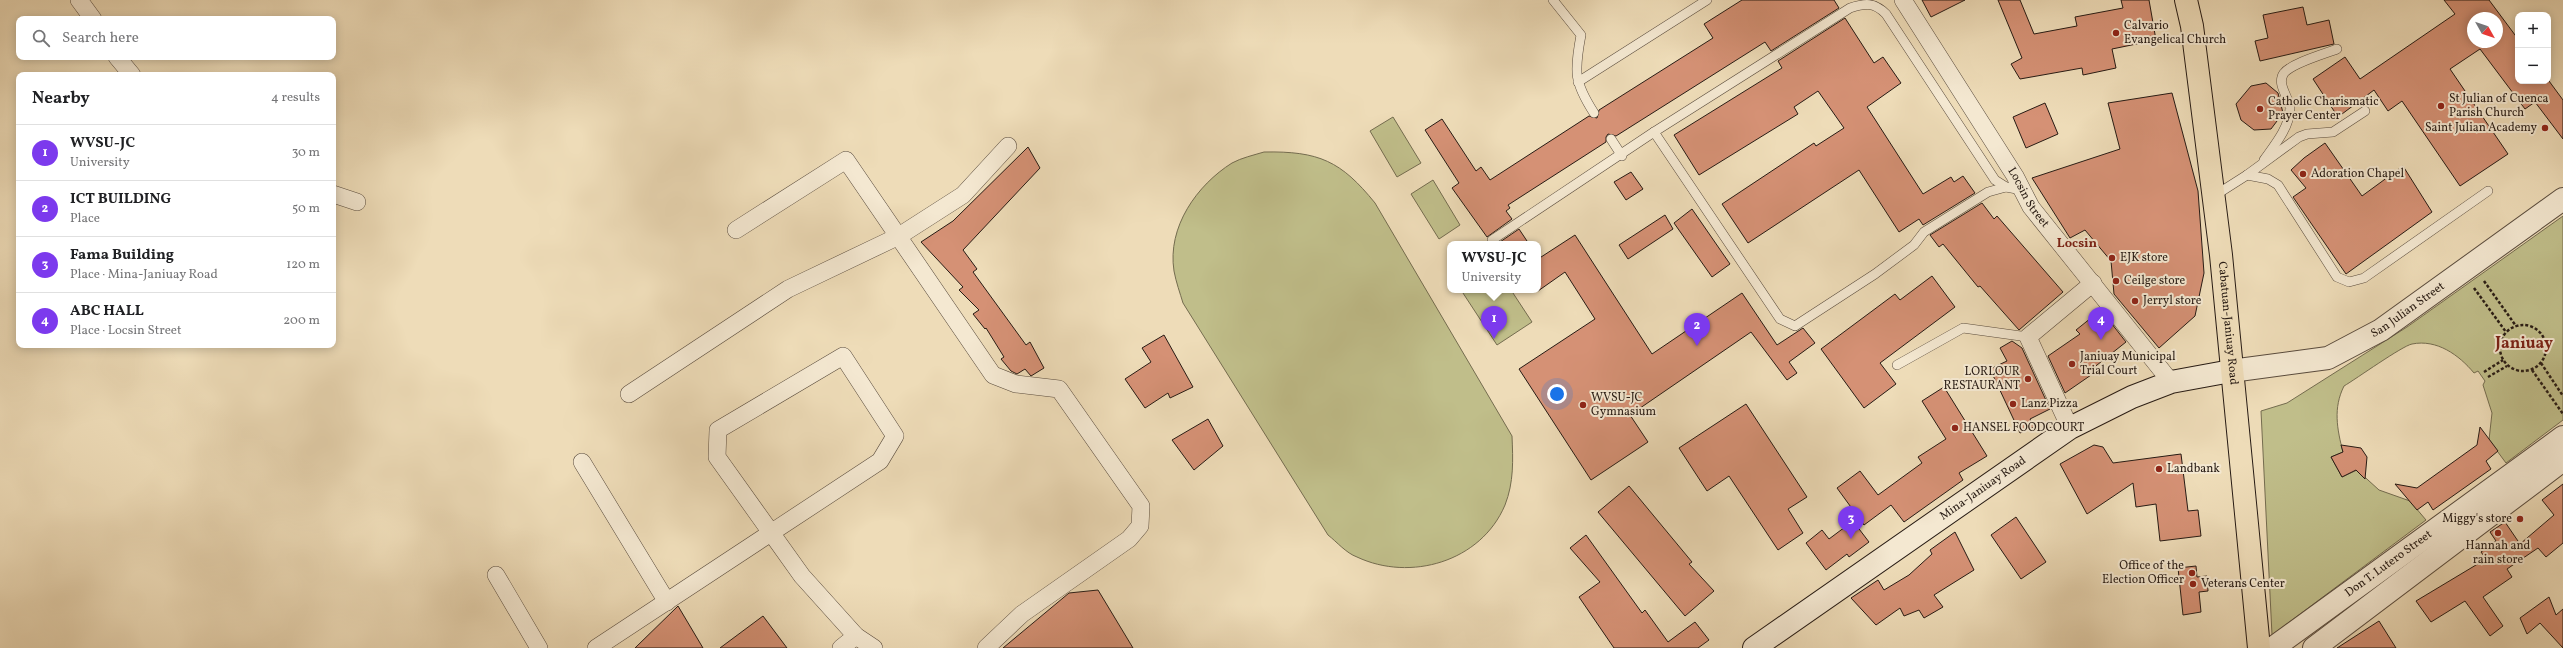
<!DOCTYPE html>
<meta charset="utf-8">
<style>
body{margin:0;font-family:Vollkorn,serif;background:#f2f2f2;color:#202124}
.controls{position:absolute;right:12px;top:12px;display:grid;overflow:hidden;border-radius:8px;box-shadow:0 2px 10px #0003}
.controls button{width:36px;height:36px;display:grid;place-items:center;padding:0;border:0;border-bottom:1px solid #e0e0e0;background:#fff;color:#202124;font:20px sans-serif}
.compass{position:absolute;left:2467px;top:12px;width:36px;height:36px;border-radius:50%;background:#fff;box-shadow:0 2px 10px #0003;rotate:130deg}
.you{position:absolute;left:1557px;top:394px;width:14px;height:14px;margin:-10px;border:3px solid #fff;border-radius:50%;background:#1a73e8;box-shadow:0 0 0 6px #1a73e833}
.badge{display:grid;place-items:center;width:26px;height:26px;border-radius:50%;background:#7c3aed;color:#fff;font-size:13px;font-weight:700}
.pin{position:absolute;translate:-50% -33px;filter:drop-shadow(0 1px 2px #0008)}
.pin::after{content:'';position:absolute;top:21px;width:14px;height:12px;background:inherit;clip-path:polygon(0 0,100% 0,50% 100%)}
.popup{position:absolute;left:1447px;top:241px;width:94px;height:52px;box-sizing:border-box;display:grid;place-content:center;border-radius:8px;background:#fff;filter:drop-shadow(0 1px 3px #0005);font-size:13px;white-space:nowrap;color:#757577}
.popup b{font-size:15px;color:#202124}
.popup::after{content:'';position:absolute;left:50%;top:100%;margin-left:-8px;border:8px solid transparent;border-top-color:#fff}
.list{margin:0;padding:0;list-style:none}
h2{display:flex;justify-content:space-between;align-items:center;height:52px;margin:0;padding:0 16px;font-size:17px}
h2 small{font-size:13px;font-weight:400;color:#757577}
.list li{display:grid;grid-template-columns:26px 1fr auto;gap:12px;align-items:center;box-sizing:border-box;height:56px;padding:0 16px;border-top:1px solid #e0e0e0}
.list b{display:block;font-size:15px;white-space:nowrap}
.list p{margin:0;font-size:13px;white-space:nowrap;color:#757577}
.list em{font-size:13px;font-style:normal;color:#757577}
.icon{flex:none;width:22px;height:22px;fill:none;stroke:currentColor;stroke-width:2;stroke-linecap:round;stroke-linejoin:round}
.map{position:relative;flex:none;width:2563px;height:648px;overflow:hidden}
.search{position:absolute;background:#fff;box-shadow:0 2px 10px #0003;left:16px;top:16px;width:320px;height:44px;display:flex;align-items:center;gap:10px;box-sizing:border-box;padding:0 14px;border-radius:8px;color:#757577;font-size:15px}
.panel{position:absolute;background:#fff;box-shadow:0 2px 10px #0003;left:16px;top:72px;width:320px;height:276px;border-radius:8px}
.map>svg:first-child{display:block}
</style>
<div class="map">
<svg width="2563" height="648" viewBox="0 0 2563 648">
<rect width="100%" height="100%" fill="#eedcb8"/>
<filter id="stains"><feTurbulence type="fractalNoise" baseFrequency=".005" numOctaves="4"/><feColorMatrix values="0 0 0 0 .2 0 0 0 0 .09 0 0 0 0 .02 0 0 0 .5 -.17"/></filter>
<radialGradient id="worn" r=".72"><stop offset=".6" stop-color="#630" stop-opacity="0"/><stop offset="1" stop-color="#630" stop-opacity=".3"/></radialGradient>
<g fill="#c0be8a" stroke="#746c4f">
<polygon points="1393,117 1421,163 1397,177 1370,131"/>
<path d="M1264,152c55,-1 77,9 111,51l137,233c1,24 2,46 -7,69 -24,57 -95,77 -148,52 -11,-4 -20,-15 -29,-22l-145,-232c-3,-10 -7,-21 -9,-32 -7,-44 23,-86 58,-108 9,-5 22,-8 32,-11z"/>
<polygon points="1433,180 1460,225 1439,239 1411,194"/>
<path d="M2563,216v204l-57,43 -17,-23 3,-27 -9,-28 2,-4 -7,-10 -4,2c-15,-18 -37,-34 -62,-29 -10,2 -56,35 -68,42 -11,22 -7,43 -1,66l-12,5 11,20 15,-7 22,20 31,11 16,19 -154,115 -11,-224 26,-8 120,-76z"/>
<polygon points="1461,290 1511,290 1532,322 1497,345"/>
</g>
<g fill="#d59175" stroke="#271b14" fill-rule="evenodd">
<polygon points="1742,0 1834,0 1839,8 1771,51 1765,42 1616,136 1608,134 1606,137 1606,142 1508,205 1510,208 1506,211 1512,219 1487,237 1452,188 1459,183 1425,130 1442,119 1476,171 1481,167 1490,180 1589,116 1597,118 1599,110 1713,38 1704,24"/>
<polygon points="1922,0 1965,0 1931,17"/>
<polygon points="1998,0 2020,0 2034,34 2077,26 2075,17 2123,8 2121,0 2149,0 2156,40 2112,49 2116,68 2083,75 2082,68 2020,79 2011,64 2022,58"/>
<path d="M2444,0h45l29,39v42h31l14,19v39l-28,-37 -10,7 -45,-60 -30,20 58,85 -48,32 -58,-85 -14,10 -14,-21 -36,27 -25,-38 32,-22 15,22 95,-65zM2473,18h24v24h-24z"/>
<polygon points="2303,7 2307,25 2329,20 2334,44 2260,61 2255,41 2268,38 2263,15"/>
<polygon points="1845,18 1874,63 1883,57 1901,83 1867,107 1923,194 1951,177 1954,182 1963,176 1975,193 1923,225 1919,219 1899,232 1859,170 1748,243 1722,204 1814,143 1816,146 1844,128 1818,91 1794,107 1798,114 1699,175 1674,135 1782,68 1778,61"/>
<polygon points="2266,83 2278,93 2283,113 2271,129 2254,130 2241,120 2236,104 2251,86"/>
<polygon points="2172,93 2198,191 2204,273 2195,316 2159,348 2114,294 2111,261 2085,230 2070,238 2032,178 2120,149 2108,103"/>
<polygon points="2045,103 2058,134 2026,148 2013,117"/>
<polygon points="2325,143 2362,196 2403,166 2432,212 2346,274 2293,197 2306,188 2291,170 2304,158"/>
<polygon points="1028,147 1040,168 963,250 977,269 973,272 1026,345 1030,342 1044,368 1031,376 1025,369 1017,374 1011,371 1001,359 1004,357 986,328 985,329 973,314 979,310 959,290 963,287 921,242 953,221"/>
<polygon points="1631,172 1643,189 1626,200 1614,182"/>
<polygon points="1982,203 1994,219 1997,216 2063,292 2019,330 1980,286 1978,287 1943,244 1939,247 1930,235"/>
<polygon points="1692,209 1730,264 1712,277 1674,223"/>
<polygon points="1665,215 1673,229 1628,259 1619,245"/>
<polygon points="1519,229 1529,244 1497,244"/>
<polygon points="1575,235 1652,354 1742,293 1777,345 1803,328 1815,343 1789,362 1797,373 1787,380 1751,332 1630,415 1648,442 1591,480 1519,369 1595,319 1565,272 1538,291 1538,259"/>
<polygon points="1932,276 1955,307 1880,363 1896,384 1864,408 1821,349 1895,294 1900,300"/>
<polygon points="2101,310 2126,342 2092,369 2094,373 2065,393 2048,356 2080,334 2076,330"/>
<polygon points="1164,335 1193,387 1170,398 1168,393 1145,408 1125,379 1151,362 1142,348"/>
<polygon points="2012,341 2022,348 2050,409 2030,419 2034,427 2020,433 1990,369 2007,361 2000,348"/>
<polygon points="1944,387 1987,456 1959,473 1963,480 1904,522 1891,505 1864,525 1837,488 1860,471 1878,495 1922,463 1918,457 1946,439 1922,401"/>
<polygon points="1746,404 1807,497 1788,509 1803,533 1778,550 1729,476 1707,491 1679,448"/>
<polygon points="1208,419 1223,446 1194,470 1172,440"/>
<polygon points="2480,427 2498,451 2486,461 2491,469 2433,510 2428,502 2417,510 2395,484 2417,488 2477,445"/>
<polygon points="2094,445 2103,447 2113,463 2181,454 2188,511 2198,510 2201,536 2160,541 2156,504 2136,507 2133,483 2087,514 2060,464"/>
<polygon points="2341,445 2361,448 2367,457 2365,479 2356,470 2342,477 2331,457 2343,452"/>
<polygon points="2563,484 2563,543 2546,557 2538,548 2507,569 2512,577 2483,597 2503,626 2490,636 2465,601 2431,622 2416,601 2486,559 2481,552 2496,541 2490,532 2505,522 2520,544 2554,515 2542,500"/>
<polygon points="1629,486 1692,562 1689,564 1714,591 1685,616 1598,512"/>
<polygon points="2016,517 2046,562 2021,579 1991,535"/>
<polygon points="1853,521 1869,542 1849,557 1847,554 1826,570 1806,543 1822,530 1829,539"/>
<polygon points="1955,532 1974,570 1934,595 1943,607 1924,618 1919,610 1904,616 1900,608 1876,625 1851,598 1878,580 1884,590 1909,575 1932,554 1930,550"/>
<polygon points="1586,535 1642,613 1645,610 1668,642 1695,622 1709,640 1698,648 1614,648 1579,597 1600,582 1570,548"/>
<polygon points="2196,566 2197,577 2207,576 2208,591 2199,592 2201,612 2183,615 2178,568"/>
<polygon points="1098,590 1133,648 1003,648 1069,593"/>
<polygon points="2549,597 2556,615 2563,609 2563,648 2540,623 2527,634 2520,618"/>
<polygon points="678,606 703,648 635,648 677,607"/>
<polygon points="763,616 787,648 720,648"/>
<polygon points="2379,621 2396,648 2337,648"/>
</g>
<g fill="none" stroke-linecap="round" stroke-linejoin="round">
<defs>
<g id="service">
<path d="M1553,0l28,35c-7,37 -7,47 13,78"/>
<polyline points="1578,82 1707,0"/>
<polyline points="1654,132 1780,319 1795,326 1875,274 1914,245 1924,232 1988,192 2006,187"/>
<polyline points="1611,139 1622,156"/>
<path d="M2264,160c10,-14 26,-33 26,-52 -1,-11 -14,-24 -6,-35 8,-10 40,-19 53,-24"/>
<polyline points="2247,175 2268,179 2278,185 2337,277 2349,282 2364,278 2488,191"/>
<polyline points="2214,196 2247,175 2299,137 2307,134 2333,132 2365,111"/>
<path d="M1492,240l162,-108 196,-124c15,-5 24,-6 36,6l109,166 11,7 16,3"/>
<polyline points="1897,365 1963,328 2028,337"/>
</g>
<g id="minor">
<polyline points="79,0 93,19"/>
<path id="s1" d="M1903,0l112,176 16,31 140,175"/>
<polyline points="117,57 132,75"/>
<polyline points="333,194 357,202"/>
<polyline points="736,230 846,160 993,375 1016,384 1059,389 1141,506 1140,526 1129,539 1022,614 986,648"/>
<polyline points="629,394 788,289 899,236 963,195 1008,146"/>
<polyline points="2070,428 2028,337 2093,283"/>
<polyline points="582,462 667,602"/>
<polyline points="496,575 539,648"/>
<polyline points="596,648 880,461 895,436 843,356 718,430 717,457 802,576 856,636 874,648"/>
<polyline points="841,648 856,636"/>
</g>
<g id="tertiary">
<path id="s2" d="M2231,371l97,-13 53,-28 182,-131"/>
<path id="s3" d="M2273,648l290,-211"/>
<polyline points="2314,648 2563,460"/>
</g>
<g id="secondary">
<path id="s4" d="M1754,648l316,-220 62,-31 39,-15 60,-11"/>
</g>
<g id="primary">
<path id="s5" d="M2186,0l6,26 29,229 38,393"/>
</g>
</defs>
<use href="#service" stroke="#594b3d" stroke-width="10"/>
<use href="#minor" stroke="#594b3d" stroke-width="18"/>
<use href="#tertiary" stroke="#594b3d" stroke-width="24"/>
<use href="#secondary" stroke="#271b14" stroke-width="24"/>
<use href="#primary" stroke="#271b14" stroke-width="24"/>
<g stroke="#271b14" stroke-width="2.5" stroke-dasharray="3 2" stroke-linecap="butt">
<polyline points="2484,281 2516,326"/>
<polyline points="2474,288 2506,332"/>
<circle cx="2523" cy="348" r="23"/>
<polyline points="2541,363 2563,396"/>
<polyline points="2532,370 2563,414"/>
<polyline points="2484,372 2503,360"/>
<polyline points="2488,377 2507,366"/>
</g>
<use href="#service" stroke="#f4e8d1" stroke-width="9"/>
<use href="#minor" stroke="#f4e8d1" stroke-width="17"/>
<use href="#tertiary" stroke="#f4e8d1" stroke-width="22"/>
<use href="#secondary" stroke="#f4e8d1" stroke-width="22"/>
<use href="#primary" stroke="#eedcb8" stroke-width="22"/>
</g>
<g fill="#8f2418" stroke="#f4e8d1" stroke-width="1.5">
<circle cx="2116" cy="33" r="4"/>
<circle cx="2441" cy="106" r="4"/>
<circle cx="2260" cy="109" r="4"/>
<circle cx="2545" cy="128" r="4"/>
<circle cx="2303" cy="174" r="4"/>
<circle cx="2112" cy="258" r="4"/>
<circle cx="2116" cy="281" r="4"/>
<circle cx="2135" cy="301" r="4"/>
<circle cx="2072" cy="364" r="4"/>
<circle cx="2028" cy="379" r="4"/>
<circle cx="2013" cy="404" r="4"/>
<circle cx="1583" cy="405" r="4"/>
<circle cx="1955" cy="428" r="4"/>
<circle cx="2159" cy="469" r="4"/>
<circle cx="2520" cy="519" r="4"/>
<circle cx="2498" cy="533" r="4"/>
<circle cx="2192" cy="573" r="4"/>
<circle cx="2193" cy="584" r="4"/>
</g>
<g text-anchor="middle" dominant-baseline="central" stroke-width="4" stroke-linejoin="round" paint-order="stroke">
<g font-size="12" fill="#271b14" stroke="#f4e8d1" text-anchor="start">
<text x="2124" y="26">Calvario<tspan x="2124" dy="14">Evangelical Church</tspan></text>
<text x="2449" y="99">St Julian of Cuenca<tspan x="2449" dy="14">Parish Church</tspan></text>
<text x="2268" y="102">Catholic Charismatic<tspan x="2268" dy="14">Prayer Center</tspan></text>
<text x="2537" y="128" text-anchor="end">Saint Julian Academy</text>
<text x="2311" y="174">Adoration Chapel</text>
<text x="2120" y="258">EJK store</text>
<text x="2124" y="281">Ceilge store</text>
<text x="2143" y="301">Jerryl store</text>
<text x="2080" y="357">Janiuay Municipal<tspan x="2080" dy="14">Trial Court</tspan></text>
<text x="2020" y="372" text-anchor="end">LORLOUR<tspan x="2020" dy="14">RESTAURANT</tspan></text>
<text x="1591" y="398">WVSU-JC<tspan x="1591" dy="14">Gymnasium</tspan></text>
<text x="2021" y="404">Lanz Pizza</text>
<text x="1963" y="428">HANSEL FOODCOURT</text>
<text x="2167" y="469">Landbank</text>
<text x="2512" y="519" text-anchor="end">Miggy's store</text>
<text x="2498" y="546" text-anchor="middle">Hannah and<tspan x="2498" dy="14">rain store</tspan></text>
<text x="2184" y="566" text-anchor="end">Office of the<tspan x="2184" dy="14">Election Officer</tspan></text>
<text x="2201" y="584">Veterans Center</text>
</g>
<g font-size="12" fill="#271b14" stroke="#f4e8d1">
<text stroke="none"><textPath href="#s1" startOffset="234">Locsin Street</textPath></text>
<text stroke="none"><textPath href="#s2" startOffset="191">San Julian Street</textPath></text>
<text stroke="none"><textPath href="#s5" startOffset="326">Cabatuan-Janiuay Road</textPath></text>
<text stroke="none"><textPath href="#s4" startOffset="279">Mina-Janiuay Road</textPath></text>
<text stroke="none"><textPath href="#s3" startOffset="143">Don T. Lutero Street</textPath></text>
</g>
<g font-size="13" font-weight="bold" fill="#7a1f14" stroke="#f4e8d1">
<text x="2077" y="244">Locsin</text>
</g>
<g font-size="16" font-weight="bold" fill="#7a1f14" stroke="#f4e8d1">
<text x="2524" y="344">Janiuay</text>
</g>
</g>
<rect width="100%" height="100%" filter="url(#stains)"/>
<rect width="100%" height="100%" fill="url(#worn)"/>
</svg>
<div class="controls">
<button>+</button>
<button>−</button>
</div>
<svg class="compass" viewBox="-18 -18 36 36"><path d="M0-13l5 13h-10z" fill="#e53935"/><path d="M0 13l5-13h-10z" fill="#757577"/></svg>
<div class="you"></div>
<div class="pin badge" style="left:1494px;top:339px">1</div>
<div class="popup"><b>WVSU-JC</b>University</div>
<div class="pin badge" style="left:1697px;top:346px">2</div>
<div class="pin badge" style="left:1851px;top:539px">3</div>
<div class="pin badge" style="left:2101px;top:340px">4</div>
<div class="search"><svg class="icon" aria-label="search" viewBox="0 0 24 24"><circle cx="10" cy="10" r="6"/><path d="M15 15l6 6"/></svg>Search here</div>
<section class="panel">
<h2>Nearby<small>4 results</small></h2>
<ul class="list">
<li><span class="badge">1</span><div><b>WVSU-JC</b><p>University</p></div><em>30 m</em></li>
<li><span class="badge">2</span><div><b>ICT BUILDING</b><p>Place</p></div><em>50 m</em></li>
<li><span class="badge">3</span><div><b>Fama Building</b><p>Place · Mina-Janiuay Road</p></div><em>120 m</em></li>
<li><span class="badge">4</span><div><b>ABC HALL</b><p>Place · Locsin Street</p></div><em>200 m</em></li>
</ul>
</section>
</div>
